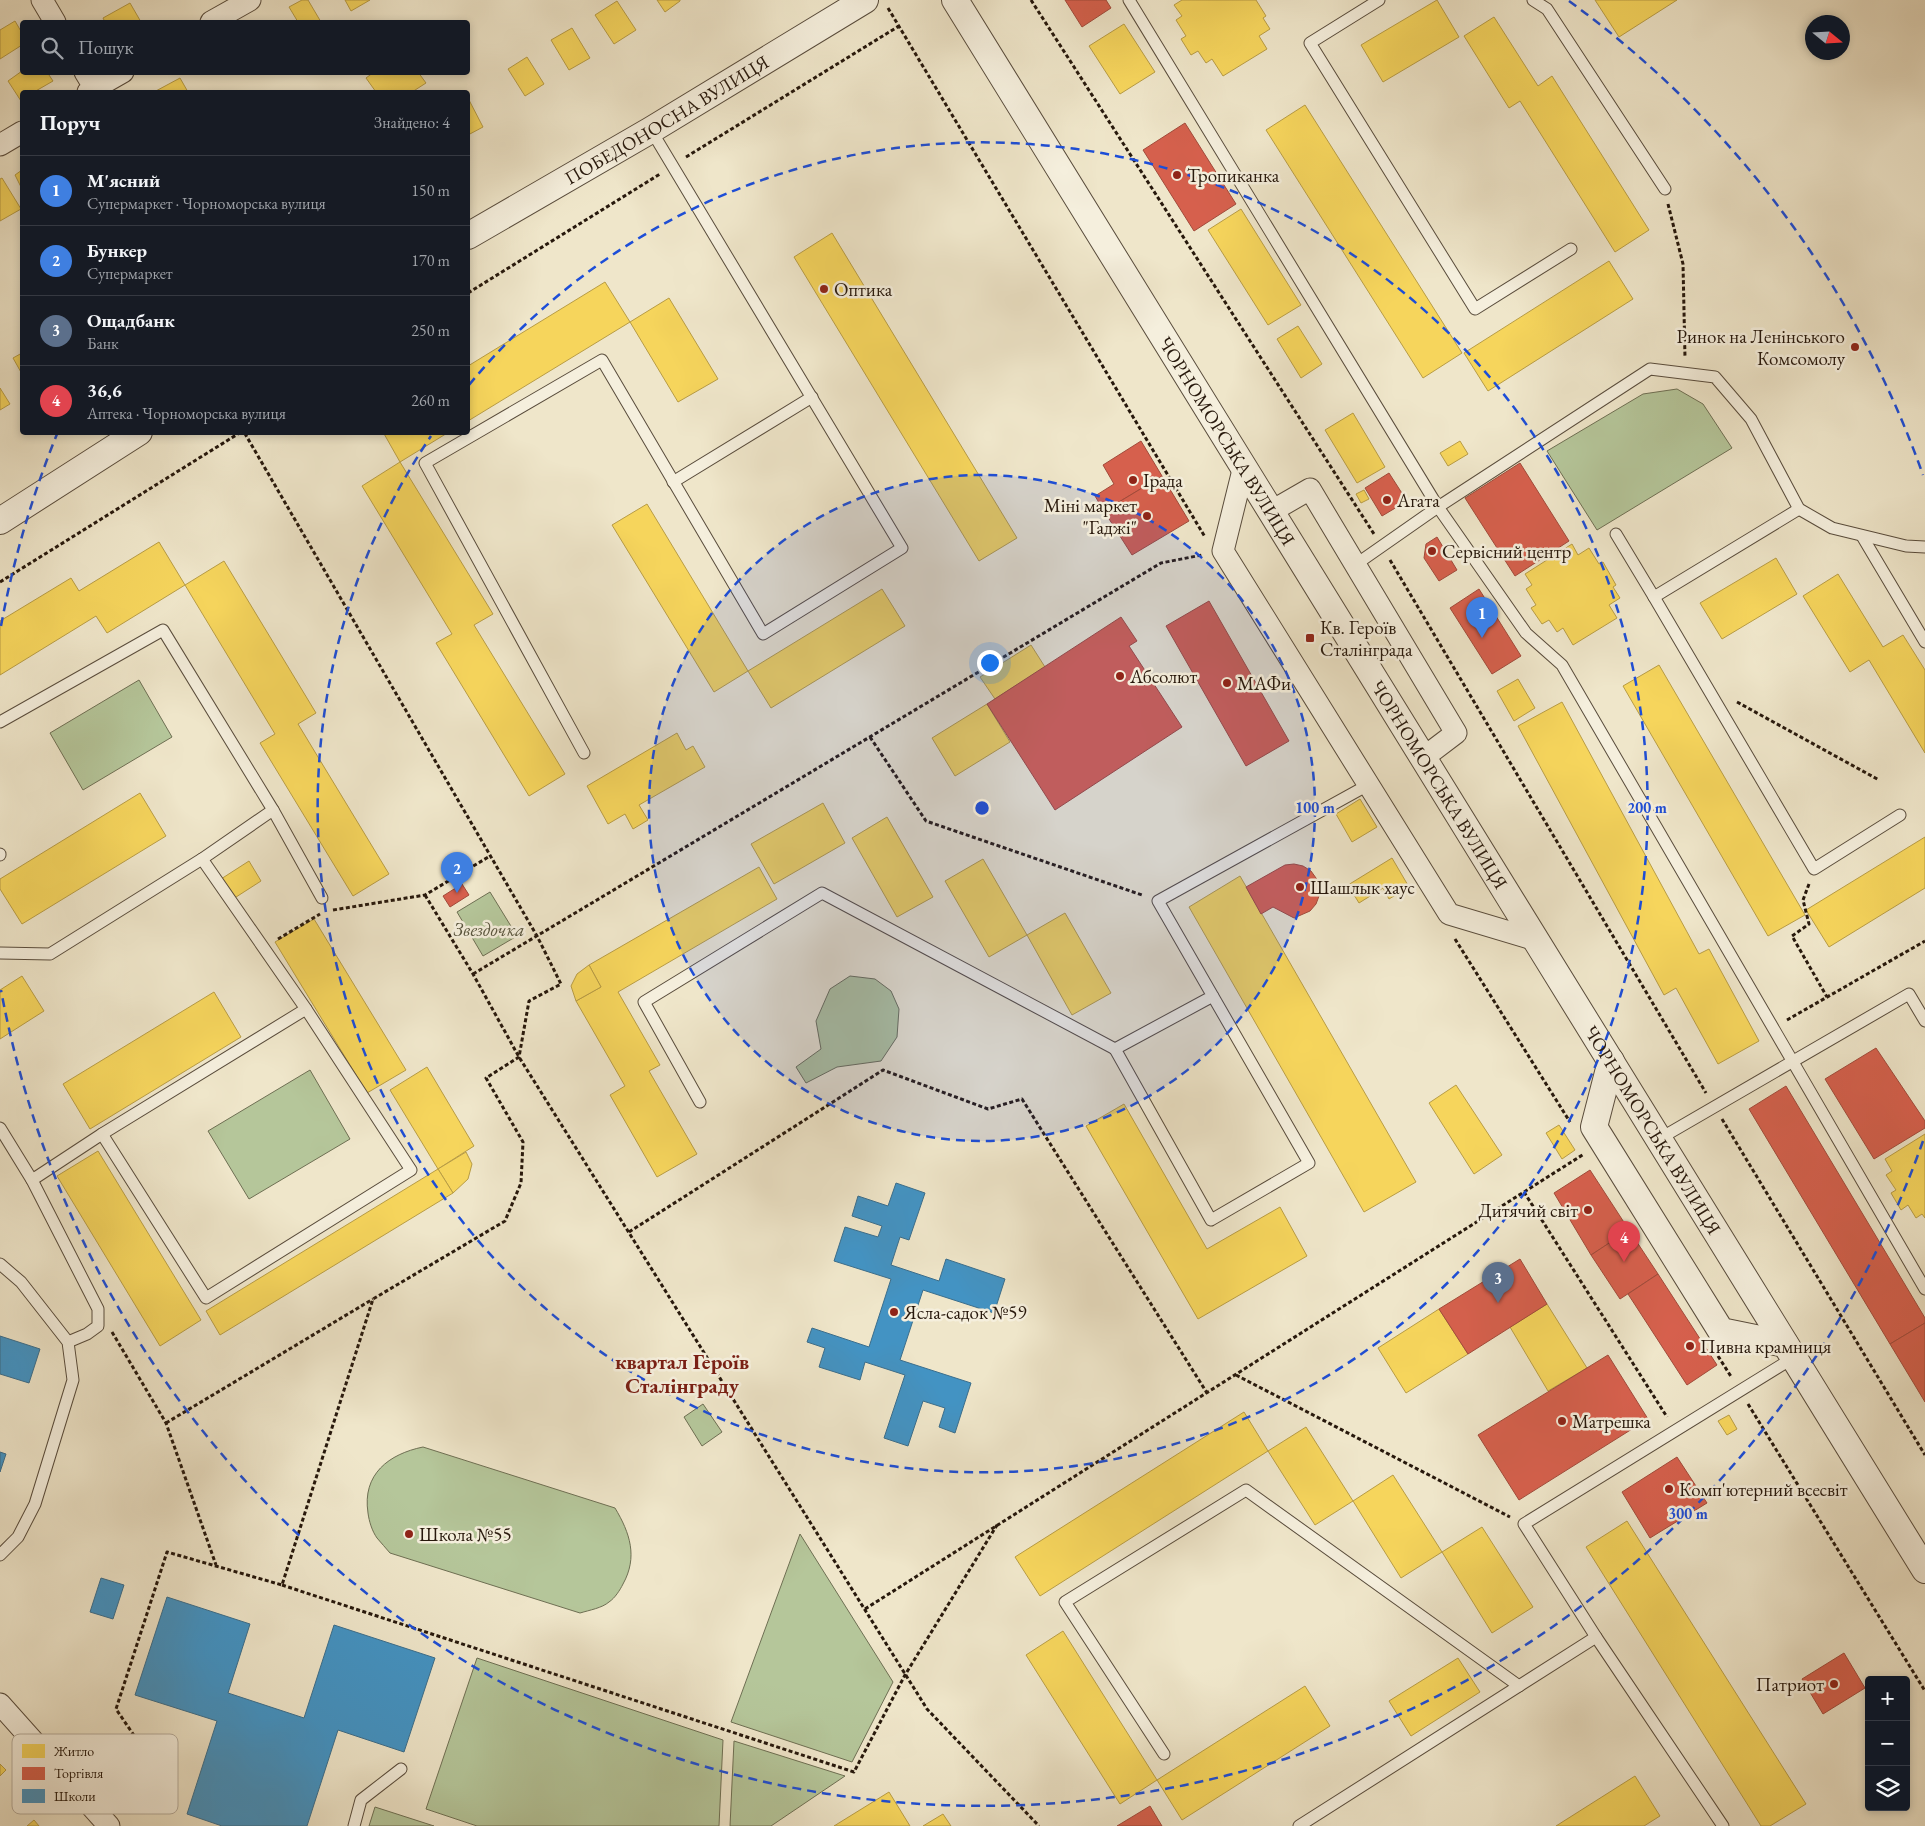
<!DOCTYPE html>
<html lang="uk">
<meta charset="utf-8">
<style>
body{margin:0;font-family:"EB Garamond",serif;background:#242831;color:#f1f3f6}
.controls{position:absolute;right:15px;bottom:15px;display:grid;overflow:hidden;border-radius:5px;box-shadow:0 2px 8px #0003}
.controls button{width:45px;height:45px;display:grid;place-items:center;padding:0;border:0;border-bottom:1px solid #363941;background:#171b24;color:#f1f3f6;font:25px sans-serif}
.compass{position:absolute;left:1805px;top:15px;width:45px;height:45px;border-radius:50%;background:#171b24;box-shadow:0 2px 8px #0003;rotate:108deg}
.you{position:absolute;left:989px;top:662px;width:18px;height:18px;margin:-12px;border:4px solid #fff;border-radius:50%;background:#1a73e8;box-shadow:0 0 0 8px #1a73e833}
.badge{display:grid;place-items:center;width:32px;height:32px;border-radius:50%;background:#7c3aed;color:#fff;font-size:16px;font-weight:700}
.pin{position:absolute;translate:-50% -41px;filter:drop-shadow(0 1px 2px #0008)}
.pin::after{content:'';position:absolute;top:26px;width:18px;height:15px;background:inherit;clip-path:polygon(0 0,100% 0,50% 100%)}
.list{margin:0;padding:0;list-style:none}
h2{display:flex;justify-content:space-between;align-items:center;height:65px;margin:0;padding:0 20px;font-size:21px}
h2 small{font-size:16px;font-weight:400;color:#9ea1a6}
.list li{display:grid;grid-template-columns:32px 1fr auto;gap:15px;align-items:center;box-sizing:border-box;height:70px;padding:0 20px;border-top:1px solid #363941}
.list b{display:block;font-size:19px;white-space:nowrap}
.list p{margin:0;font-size:16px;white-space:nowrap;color:#9ea1a6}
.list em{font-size:16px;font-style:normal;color:#9ea1a6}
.icon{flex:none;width:28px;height:28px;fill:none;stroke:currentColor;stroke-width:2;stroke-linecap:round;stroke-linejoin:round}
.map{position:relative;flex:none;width:1925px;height:1826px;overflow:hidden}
.search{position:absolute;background:#171b24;box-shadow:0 2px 8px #0003;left:20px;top:20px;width:450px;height:55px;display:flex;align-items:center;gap:12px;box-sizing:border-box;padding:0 18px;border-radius:5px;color:#9ea1a6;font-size:19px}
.panel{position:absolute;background:#171b24;box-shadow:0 2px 8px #0003;left:20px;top:90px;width:450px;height:345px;border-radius:5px}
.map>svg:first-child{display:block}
</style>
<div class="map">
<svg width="1925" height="1826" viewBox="0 0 1925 1826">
<rect width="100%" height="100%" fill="#efe6ca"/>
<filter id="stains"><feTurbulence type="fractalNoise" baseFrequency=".004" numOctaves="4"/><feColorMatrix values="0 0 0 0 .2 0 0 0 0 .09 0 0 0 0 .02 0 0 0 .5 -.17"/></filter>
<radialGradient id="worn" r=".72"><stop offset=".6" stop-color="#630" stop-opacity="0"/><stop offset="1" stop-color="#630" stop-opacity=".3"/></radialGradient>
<g fill="#b5c69a" stroke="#6e6f53">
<polygon points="1677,389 1703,404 1732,448 1597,530 1547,451 1643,394"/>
<polygon points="139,680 172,737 83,790 50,733"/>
<polygon points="490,892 517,936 483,956 457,912"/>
<polygon points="850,976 875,979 891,991 899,1009 897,1037 881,1061 837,1067 806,1083 796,1067 821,1049 816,1021 830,989"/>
<polygon points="310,1070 350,1139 249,1199 208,1131"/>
<polygon points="703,1404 722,1432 702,1446 684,1417"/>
<path d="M423,1447l192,61c15,25 23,49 8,76 -3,6 -8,14 -14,18 -7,6 -19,8 -29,11l-190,-60c-4,-5 -9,-10 -13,-15 -5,-7 -8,-17 -9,-25 -6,-39 21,-59 55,-66z"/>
<polygon points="800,1534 893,1682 852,1762 731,1722"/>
<polygon points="477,1658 723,1740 719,1826 477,1826 426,1809"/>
<polygon points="734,1741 845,1776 771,1826 730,1826"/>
<polygon points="375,1807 434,1826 369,1826"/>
</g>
<g fill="#f6d55c" stroke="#b89c44">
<polygon points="302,0 308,0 321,22 298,22 289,7"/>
<polygon points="345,0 370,0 351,11"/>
<polygon points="657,0 680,0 680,1 665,12"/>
<polygon points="1182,0 1256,0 1266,16 1263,18 1270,29 1259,36 1267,49 1223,76 1212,59 1206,63 1198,51 1191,55 1181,39 1186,36 1176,20 1182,16 1174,5"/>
<polygon points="1437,0 1459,37 1383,82 1361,45"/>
<polygon points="1595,0 1677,0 1619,37"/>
<polygon points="617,1 636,30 614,44 595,15"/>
<polygon points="130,3 141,22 105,22 103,18"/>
<polygon points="1494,17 1538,86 1552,76 1649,230 1615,252 1520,101 1509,108 1464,36"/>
<polygon points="15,21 22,33 22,45 0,59 0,30"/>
<polygon points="1124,24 1155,72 1120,94 1089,46"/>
<polygon points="572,28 590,58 569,70 551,40"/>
<polygon points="527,57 544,84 525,96 508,69"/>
<polygon points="22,71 22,72 47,72 53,81 34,92 22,92 21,101 8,81"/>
<polygon points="374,72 418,72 426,83 412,92 376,92 366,78"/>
<polygon points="180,78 188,92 154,92"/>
<polygon points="469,100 483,127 468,135 468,101"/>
<polygon points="1305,105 1462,353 1423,378 1266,130"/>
<polygon points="22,170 22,189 15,175"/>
<polygon points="2,178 21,209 0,221 0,179"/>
<polygon points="1241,209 1301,305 1268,325 1208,230"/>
<polygon points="832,233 1017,538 979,561 794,257"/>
<polygon points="1609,261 1633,299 1488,391 1464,353"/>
<polygon points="605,282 630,322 468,421 468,366"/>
<polygon points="669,298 718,379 678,402 630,322"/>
<polygon points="1298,326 1322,364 1301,378 1277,339"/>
<polygon points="22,353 22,374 13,358"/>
<polygon points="0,388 10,404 0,410"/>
<polygon points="1353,413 1385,467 1357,483 1325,430"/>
<polygon points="383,432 449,432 400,462"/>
<polygon points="1460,441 1468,454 1448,466 1440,453"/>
<polygon points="400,462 493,614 474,625 565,774 529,796 436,643 452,634 362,486"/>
<polygon points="1364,490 1369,499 1361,503 1356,494"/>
<polygon points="647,504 748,671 714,692 612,525"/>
<polygon points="159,542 185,585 107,633 96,616 0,675 0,621 71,578 79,591"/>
<polygon points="1572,544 1578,555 1589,548 1599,564 1603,562 1616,585 1613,587 1620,598 1609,605 1617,618 1573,645 1563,628 1557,632 1549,620 1542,624 1531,608 1536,605 1526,589 1532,585 1525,574"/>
<polygon points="1776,558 1797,594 1722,639 1700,603"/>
<polygon points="224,561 316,713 298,724 389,874 353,896 260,743 275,734 185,585"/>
<polygon points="1838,574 1883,647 1903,635 1925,670 1925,753 1869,660 1850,672 1803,596"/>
<polygon points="882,589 905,626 771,708 748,671"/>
<polygon points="1031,645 1045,667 995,699 980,677"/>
<polygon points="1659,665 1805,915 1768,936 1623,686"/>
<polygon points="1518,679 1535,708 1514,721 1497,691"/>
<polygon points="1562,702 1699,954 1709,949 1759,1041 1718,1064 1676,988 1664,995 1518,726"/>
<polygon points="987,704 1010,742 955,776 932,738"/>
<polygon points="677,733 686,750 693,746 705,767 639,805 648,820 633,829 625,814 608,824 587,786"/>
<polygon points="140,793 166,836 22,924 0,889 0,879"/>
<polygon points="1360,799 1377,827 1352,842 1336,814"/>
<polygon points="823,803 845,843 774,884 751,844"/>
<polygon points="887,817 933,897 897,917 852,838"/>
<polygon points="1925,837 1925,888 1829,947 1806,910"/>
<polygon points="1392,858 1409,887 1389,899 1383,888 1359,903 1348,885"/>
<polygon points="983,859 1027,935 989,957 945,881"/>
<polygon points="249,861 261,881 233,899 221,879"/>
<polygon points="759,867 777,899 618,992 660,1065 649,1071 697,1154 657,1177 610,1095 625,1086 576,1001 601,987 589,965"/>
<polygon points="1240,876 1416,1182 1364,1212 1189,907"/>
<polygon points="1065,913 1111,993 1072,1015 1027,935"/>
<polygon points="314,919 406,1070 367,1093 275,942"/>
<polygon points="589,965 601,987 576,1001 571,986 577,974"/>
<polygon points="22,976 44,1011 0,1039 0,990"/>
<polygon points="214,992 241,1037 90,1129 63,1084"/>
<polygon points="427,1067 474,1146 438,1169 390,1090"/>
<polygon points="1456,1085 1502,1155 1474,1174 1429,1103"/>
<polygon points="1124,1104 1207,1249 1280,1207 1307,1256 1198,1319 1086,1126"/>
<polygon points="1559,1125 1575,1150 1562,1159 1546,1133"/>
<polygon points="1925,1134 1925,1218 1922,1214 1916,1218 1908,1205 1901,1210 1891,1193 1896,1190 1886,1175 1892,1171 1885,1159"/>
<polygon points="98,1151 201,1320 160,1346 57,1176"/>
<polygon points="466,1152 472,1164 468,1179 453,1193 438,1169"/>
<polygon points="438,1169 453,1193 220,1335 206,1311"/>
<polygon points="1547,1304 1587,1368 1548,1391 1510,1327"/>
<polygon points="1439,1309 1468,1354 1406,1393 1378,1348"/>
<polygon points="1244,1412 1268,1451 1040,1596 1015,1557"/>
<polygon points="1729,1415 1737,1429 1727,1435 1718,1421"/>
<polygon points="1306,1427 1353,1501 1315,1525 1268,1451"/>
<polygon points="1393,1475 1442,1552 1401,1578 1353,1501"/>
<polygon points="1627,1521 1806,1804 1770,1826 1761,1826 1586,1547"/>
<polygon points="1482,1527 1533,1607 1492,1633 1442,1552"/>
<polygon points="1063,1631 1157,1780 1120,1804 1026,1655"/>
<polygon points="1458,1658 1480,1692 1411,1736 1389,1701"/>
<polygon points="1305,1686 1330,1726 1182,1820 1157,1780"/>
<polygon points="0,1764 6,1770 0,1776"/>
<polygon points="1635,1776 1660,1816 1644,1826 1556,1826"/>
<polygon points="889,1792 910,1826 834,1826"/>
<polygon points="943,1814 951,1826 923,1826"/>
<polygon points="34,1820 39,1826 27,1826"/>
</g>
<g fill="#d6604d" stroke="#a24a3a">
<polygon points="1065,0 1106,0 1111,8 1082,27"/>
<polygon points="1185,123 1236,204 1194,231 1143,150"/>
<polygon points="1141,441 1162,476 1104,511 1095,496 1114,484 1103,465"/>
<polygon points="1520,463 1569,541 1515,576 1465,498"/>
<polygon points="1389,473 1407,501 1382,516 1365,488"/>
<polygon points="1162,476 1189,521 1132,555 1104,511"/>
<polygon points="1437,537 1457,570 1439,581 1424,558 1426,544"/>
<polygon points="1479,589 1521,656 1492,674 1450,608"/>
<polygon points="1209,601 1289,741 1246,766 1166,626"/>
<polygon points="1121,617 1137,641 1129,646 1182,727 1055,810 987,704"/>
<polygon points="1294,864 1303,866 1311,871 1316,878 1319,886 1319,896 1316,904 1310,911 1294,918 1273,907 1261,914 1246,887 1285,865"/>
<polygon points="462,884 469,895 450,907 443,896"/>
<polygon points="1876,1048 1925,1121 1925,1128 1874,1159 1825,1079"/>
<polygon points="1786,1086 1925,1318 1925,1323 1890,1344 1749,1109"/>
<polygon points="1590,1170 1629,1230 1591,1255 1554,1193"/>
<polygon points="1629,1230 1658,1274 1620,1299 1591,1255"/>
<polygon points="1520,1259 1547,1304 1468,1354 1439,1309"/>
<polygon points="1658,1274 1717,1365 1687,1385 1628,1294"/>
<polygon points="1925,1323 1925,1402 1890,1344"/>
<polygon points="1608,1355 1648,1419 1519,1500 1478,1435"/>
<polygon points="1677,1457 1707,1503 1650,1538 1622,1492"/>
<polygon points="1844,1653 1865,1688 1823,1714 1802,1679"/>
<polygon points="1150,1806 1162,1826 1117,1826"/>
</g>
<g fill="#4393c3" stroke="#3b6e8c">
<polygon points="896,1183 925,1193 909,1240 900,1237 891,1265 939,1281 946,1259 1005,1279 994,1313 923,1290 900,1360 971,1383 955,1433 939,1427 945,1408 923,1401 908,1446 884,1438 905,1375 865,1362 860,1380 819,1367 825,1348 807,1342 812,1328 869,1347 891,1279 834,1261 845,1227 878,1237 882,1226 852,1216 858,1196 888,1206"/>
<polygon points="0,1336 40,1349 29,1383 0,1374"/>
<polygon points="0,1452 6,1454 0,1472"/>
<polygon points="101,1578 124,1585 113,1619 90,1612"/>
<polygon points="167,1597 250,1624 228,1693 304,1718 334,1625 435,1658 404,1752 338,1730 307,1826 222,1826 187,1814 217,1721 135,1695"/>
</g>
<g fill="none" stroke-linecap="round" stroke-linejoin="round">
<defs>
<g id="service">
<polyline points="1129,0 1438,507 1526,633 1562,665 1925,1289"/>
<polyline points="1379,0 1310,43 1475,309 1571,249"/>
<polyline points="1533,0 1547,9 1665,189"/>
<polyline points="673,482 812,397"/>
<polyline points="1799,509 1654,597 1814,869 1900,815"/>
<polyline points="1616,534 1654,597"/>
<polyline points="1862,536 1925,642"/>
<polyline points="1355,565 1438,507 1650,369 1715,377 1751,419 1799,509 1832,528 1906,546 1925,547"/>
<polyline points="0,722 163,630 273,810 202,859 306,1009 411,1170 206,1298 102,1134 32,1180 0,1128"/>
<polyline points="584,753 425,463 602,360 763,634 902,548 651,130"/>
<polyline points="273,810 322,898"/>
<polyline points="0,854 0,855"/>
<polyline points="0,953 50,954 202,859"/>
<polyline points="1213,996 1115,1049 1211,1220 1309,1163 1158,901 1368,785"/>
<polyline points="700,1102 644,1002 822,893 1115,1049"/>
<polyline points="102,1134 306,1009"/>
<polyline points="1659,1139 1909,994 1925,1021"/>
<polyline points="32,1180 98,1309 98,1326 87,1334 68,1342"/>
<polyline points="0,1264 21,1282 68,1342 73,1380 35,1504 18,1537 0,1555"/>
<polyline points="1164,1754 1065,1602 1246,1490 1519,1686"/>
<polyline points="354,1826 361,1800 401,1769"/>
<polyline points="1299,1826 1596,1637"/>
<polyline points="1723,1826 1596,1637 1524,1524 1793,1358"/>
</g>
<g id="minor">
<polyline points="42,0 55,22"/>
<polyline points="211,22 250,0"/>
<polyline points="85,72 97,92"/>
<polyline points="88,92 123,72"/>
<polyline points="0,145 22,132"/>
<polyline points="1244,466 1223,551 1449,914 1536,940"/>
<polyline points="1272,511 1310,489 1456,733 1423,758"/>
<polyline points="0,1704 109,1826"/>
</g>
<g id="tertiary">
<path id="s1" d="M955,0l970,1570"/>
<path id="s2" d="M468,236l183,-106 214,-130"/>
<polyline points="0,521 139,432"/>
<polyline points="1611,1061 1594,1127 1721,1331 1785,1344"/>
</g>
</defs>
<use href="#service" stroke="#594c3c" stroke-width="13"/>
<use href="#minor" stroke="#594c3c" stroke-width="23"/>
<use href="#tertiary" stroke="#594c3c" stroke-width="28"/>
<g stroke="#27180c" stroke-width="3" stroke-dasharray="4 2.5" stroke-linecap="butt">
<polyline points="1031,0 1374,534"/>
<polyline points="888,8 1205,537"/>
<polyline points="686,157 899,26"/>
<polyline points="1668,204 1683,264 1685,358"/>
<polyline points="468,293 660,174"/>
<polyline points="1390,560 1706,1093"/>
<polyline points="0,582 241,432"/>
<polyline points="1737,702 1879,780"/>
<polyline points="870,737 926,821 1142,895"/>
<polyline points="1809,884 1803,900 1809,924 1792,936 1827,997"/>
<polyline points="425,895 473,974 519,1057 927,1709 1039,1826"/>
<polyline points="333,910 425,895 490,856"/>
<polyline points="278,939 320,914"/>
<polyline points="1455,939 1570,1122"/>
<polyline points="473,974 1161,563 1202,555"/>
<polyline points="1787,1020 1925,941"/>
<polyline points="1722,1119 1925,1455"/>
<polyline points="1524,1192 1667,1417"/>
<polyline points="629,1232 883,1070 988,1109 1022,1099 1207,1393"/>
<polyline points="112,1332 166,1423 216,1565"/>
<polyline points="1718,1356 1732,1378"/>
<polyline points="1236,1375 1510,1517"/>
<polyline points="1748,1404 1925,1691"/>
<polyline points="166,1423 373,1299"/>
<polyline points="282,1585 854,1772 905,1675 997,1525"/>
<polyline points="865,1609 1584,1154"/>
<polyline points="167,1784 116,1709 167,1552 282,1585 373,1299 505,1221 521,1183 523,1142 486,1078 519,1057 529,1001 561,984 537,936 244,432"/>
</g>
<use href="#service" stroke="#f5efdd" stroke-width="11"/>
<use href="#minor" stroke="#f5efdd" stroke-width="21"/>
<use href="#tertiary" stroke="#f5efdd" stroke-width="26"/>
</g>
<circle cx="982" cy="808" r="333" fill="#1d4ed8" fill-opacity=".12"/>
<g fill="none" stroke="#1d4ed8" stroke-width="2.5" stroke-dasharray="9 6">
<circle cx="982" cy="808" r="333"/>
<path d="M469 385A665 665 0 1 1 431 436"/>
<path d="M1923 1141A998 998 0 0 1 1 990M1 626A998 998 0 0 1 57 434M1569 1A998 998 0 0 1 1923 475"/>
</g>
<g fill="#8f2418" stroke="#f5efdd" stroke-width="2">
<circle cx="1177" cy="175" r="5"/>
<circle cx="824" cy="289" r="5"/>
<circle cx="1855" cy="347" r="5"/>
<circle cx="1133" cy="480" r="5"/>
<circle cx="1387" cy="500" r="5"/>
<circle cx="1147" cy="516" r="5"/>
<circle cx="1432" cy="551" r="5"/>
<rect x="1305" y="633" width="10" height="10" rx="2.5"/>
<circle cx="1120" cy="676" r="5"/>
<circle cx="1227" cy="683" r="5"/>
<circle cx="1300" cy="887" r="5"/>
<circle cx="1588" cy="1210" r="5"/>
<circle cx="894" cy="1312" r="5"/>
<circle cx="1690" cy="1346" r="5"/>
<circle cx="1562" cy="1421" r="5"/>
<circle cx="1669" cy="1489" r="5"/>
<circle cx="409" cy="1534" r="5"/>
<circle cx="1834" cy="1684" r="5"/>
</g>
<g text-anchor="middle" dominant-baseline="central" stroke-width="5" stroke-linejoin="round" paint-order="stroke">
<g font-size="19" fill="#27180c" stroke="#f5efdd">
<text stroke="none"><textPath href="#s2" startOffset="230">ПОБЕДОНОСНА ВУЛИЦЯ</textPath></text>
<text stroke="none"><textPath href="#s1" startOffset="518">ЧОРНОМОРСЬКА ВУЛИЦЯ</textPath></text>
<text stroke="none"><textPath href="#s1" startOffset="922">ЧОРНОМОРСЬКА ВУЛИЦЯ</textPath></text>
<text stroke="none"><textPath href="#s1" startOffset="1328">ЧОРНОМОРСЬКА ВУЛИЦЯ</textPath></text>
</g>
<g font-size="19" fill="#27180c" stroke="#f5efdd" text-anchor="start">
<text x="1187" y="175">Тропиканка</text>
<text x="834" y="289">Оптика</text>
<text x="1845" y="336" text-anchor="end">Ринок на Ленінського<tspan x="1845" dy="22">Комсомолу</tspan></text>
<text x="1143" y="480">Ірада</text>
<text x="1397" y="500">Агата</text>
<text x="1137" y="505" text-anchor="end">Міні маркет<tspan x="1137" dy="22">"Гаджі"</tspan></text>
<text x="1442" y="551">Сервісний центр</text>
<text x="1320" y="627">Кв. Героїв<tspan x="1320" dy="22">Сталінграда</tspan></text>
<text x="1130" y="676">Абсолют</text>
<text x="1237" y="683">МАФи</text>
<text x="1310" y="887">Шашлык хаус</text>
<text x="1578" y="1210" text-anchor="end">Дитячий світ</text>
<text x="904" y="1312">Ясла-садок №59</text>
<text x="1700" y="1346">Пивна крамниця</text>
<text x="1572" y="1421">Матрешка</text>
<text x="1679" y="1489">Комп'ютерний всесвіт</text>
<text x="419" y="1534">Школа №55</text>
<text x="1824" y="1684" text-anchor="end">Патриот</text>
</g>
<g font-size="19" font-style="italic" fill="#59553e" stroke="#f5efdd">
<text x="489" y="929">Звездочка</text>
</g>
<g font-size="21" font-weight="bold" fill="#7a1f14" stroke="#f5efdd">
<text x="682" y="1361">квартал Героїв<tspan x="682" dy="24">Сталінграду</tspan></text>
</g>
</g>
<rect x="12" y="1734" width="166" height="80" rx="8" fill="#f5efdd" stroke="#b7ae9e" stroke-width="1"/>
<rect x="22" y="1744" width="23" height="14" fill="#f6d55c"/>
<rect x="22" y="1767" width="23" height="13" fill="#d6604d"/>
<rect x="22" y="1789" width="23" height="14" fill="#4393c3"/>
<g font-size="14" fill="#27180c">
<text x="54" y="1756">Житло</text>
<text x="54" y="1778">Торгівля</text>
<text x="54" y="1801">Школи</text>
</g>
<circle cx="982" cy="808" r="8" fill="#1d4ed8" stroke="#f5efdd" stroke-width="2.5"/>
<g font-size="15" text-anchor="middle" font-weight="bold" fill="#1d4ed8" stroke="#f5efdd" stroke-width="5" stroke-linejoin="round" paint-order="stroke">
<text x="1315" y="813">100 m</text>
<text x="1647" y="813">200 m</text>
<text x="1688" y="1519">300 m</text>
</g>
<rect width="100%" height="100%" filter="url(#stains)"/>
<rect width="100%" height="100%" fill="url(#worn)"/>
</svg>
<div class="controls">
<button>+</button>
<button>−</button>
<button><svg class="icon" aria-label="layers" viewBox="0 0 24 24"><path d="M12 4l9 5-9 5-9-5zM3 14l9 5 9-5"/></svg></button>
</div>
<svg class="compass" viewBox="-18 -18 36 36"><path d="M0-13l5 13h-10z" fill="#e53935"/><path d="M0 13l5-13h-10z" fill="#9ea1a6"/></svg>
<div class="you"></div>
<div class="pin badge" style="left:1482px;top:638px;background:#3f7fe0">1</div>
<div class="pin badge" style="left:457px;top:893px;background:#3f7fe0">2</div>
<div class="pin badge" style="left:1498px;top:1303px;background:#5c6f8a">3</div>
<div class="pin badge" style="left:1624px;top:1262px;background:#e0444e">4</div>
<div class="search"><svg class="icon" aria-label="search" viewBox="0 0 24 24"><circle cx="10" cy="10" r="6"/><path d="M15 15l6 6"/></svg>Пошук</div>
<section class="panel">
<h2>Поруч<small>Знайдено: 4</small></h2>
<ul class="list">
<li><span class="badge" style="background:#3f7fe0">1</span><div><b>М'ясний</b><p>Супермаркет · Чорноморська вулиця</p></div><em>150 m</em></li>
<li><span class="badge" style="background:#3f7fe0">2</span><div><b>Бункер</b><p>Супермаркет</p></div><em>170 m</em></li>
<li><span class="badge" style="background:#5c6f8a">3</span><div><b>Ощадбанк</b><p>Банк</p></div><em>250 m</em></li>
<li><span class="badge" style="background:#e0444e">4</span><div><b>36,6</b><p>Аптека · Чорноморська вулиця</p></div><em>260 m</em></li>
</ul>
</section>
</div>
